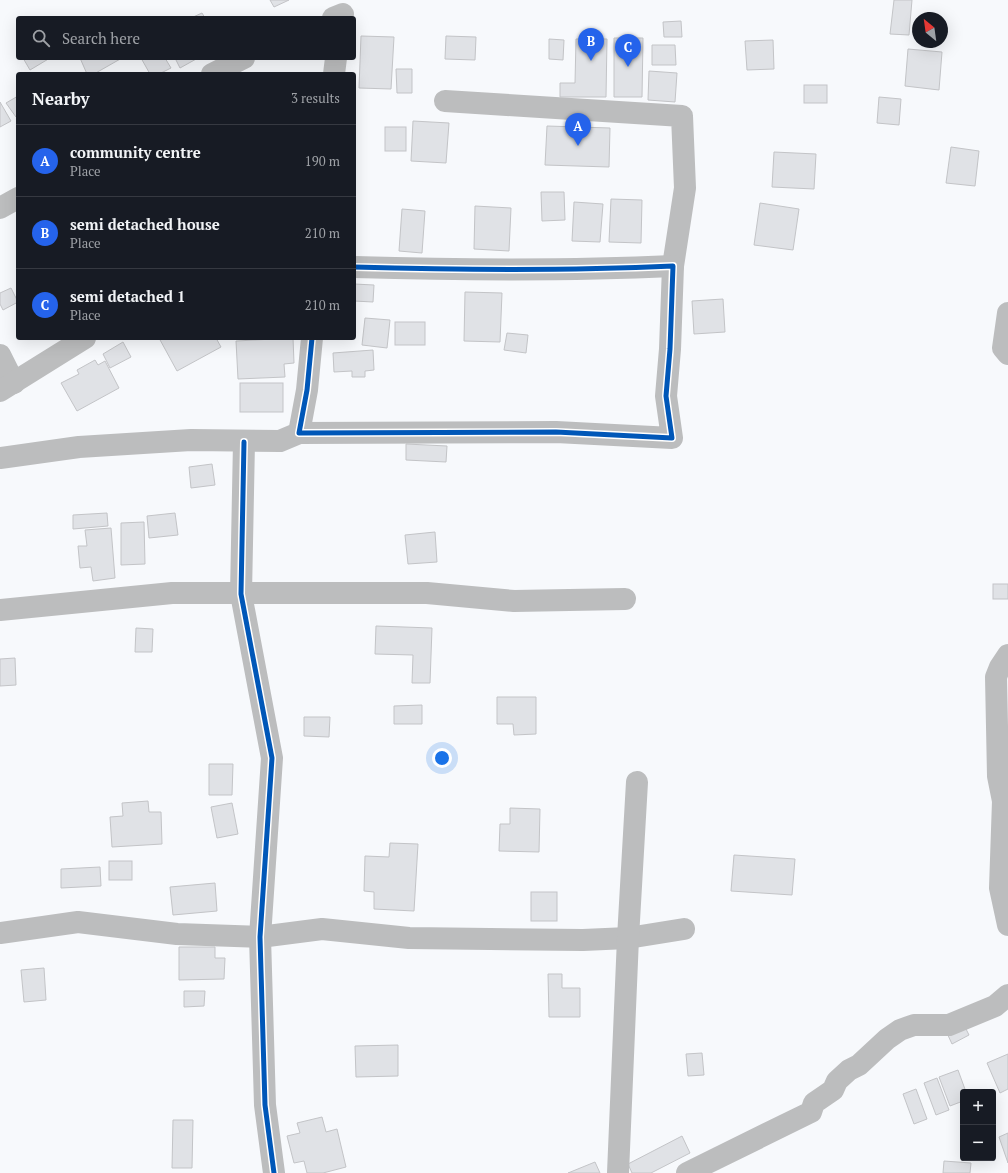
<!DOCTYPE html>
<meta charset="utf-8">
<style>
body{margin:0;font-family:"PT Serif",serif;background:#242831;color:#f1f3f6}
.controls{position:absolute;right:12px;bottom:12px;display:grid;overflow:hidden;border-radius:4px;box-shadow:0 4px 16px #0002}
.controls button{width:36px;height:36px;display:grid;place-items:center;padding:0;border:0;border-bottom:1px solid #363941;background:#171b24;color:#f1f3f6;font:20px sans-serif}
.compass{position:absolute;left:912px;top:12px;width:36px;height:36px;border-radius:50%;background:#171b24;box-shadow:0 4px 16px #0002;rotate:331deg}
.you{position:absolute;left:442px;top:758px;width:14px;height:14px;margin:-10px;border:3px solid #fff;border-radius:50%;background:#1a73e8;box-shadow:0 0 0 6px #1a73e833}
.badge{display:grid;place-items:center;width:26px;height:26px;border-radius:50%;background:#2563eb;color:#fff;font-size:13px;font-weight:700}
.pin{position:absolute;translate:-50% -33px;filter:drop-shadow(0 1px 2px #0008)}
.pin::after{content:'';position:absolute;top:21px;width:14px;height:12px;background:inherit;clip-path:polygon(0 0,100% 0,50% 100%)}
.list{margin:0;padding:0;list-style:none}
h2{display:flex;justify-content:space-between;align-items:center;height:52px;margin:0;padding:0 16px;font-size:17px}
h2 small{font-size:13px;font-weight:400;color:#9ea1a6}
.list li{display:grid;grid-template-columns:26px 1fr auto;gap:12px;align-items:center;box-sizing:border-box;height:72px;padding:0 16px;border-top:1px solid #363941}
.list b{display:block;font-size:15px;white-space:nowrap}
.list p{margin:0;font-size:13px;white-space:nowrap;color:#9ea1a6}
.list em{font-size:13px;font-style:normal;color:#9ea1a6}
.icon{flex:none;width:22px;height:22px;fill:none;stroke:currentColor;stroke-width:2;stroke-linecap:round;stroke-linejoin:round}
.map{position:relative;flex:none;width:1008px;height:1173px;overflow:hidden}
.search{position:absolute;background:#171b24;box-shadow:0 4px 16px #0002;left:16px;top:16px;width:340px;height:44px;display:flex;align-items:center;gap:10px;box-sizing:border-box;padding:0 14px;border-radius:4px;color:#9ea1a6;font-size:15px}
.panel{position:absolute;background:#171b24;box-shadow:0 4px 16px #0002;left:16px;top:72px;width:340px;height:268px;border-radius:4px}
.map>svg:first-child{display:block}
</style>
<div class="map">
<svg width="1008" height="1173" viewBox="0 0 1008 1173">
<rect width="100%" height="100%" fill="#f7f9fc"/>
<g fill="#e0e2e6" stroke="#c3c4c7">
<polygon points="270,0 289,0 274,7"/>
<polygon points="894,0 912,0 909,35 890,34"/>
<polygon points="202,13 205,18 191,18"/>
<polygon points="681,21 682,37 664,37 663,22"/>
<polygon points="361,36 394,37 391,89 359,88"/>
<polygon points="446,36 476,37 475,60 445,59"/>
<polygon points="614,38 643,38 642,97 614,97"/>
<polygon points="549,39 564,40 563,60 549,59"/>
<polygon points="576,39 607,39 606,97 560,97 560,83 575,83"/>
<polygon points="773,40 774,69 747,70 745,41"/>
<polygon points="652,45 675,45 676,65 652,65"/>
<polygon points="908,49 942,52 939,90 905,86"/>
<polygon points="23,58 50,58 30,70"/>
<polygon points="80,58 122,58 94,74 87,74"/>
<polygon points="141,58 165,58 171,68 159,74 150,74"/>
<polygon points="175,58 198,58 180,68"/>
<polygon points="396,69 412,69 412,93 397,93"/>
<polygon points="649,71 677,73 675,102 648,100"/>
<rect x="804" y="85" width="23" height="18"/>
<polygon points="18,96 18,116 16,117 6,103"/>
<polygon points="879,97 901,99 899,125 877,123"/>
<polygon points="0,102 11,121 0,127"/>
<polygon points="413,121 449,123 446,163 411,161"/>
<polygon points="547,126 610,128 609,167 545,165"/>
<rect x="385" y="127" width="21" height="24"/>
<polygon points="951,147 979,151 975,186 946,183"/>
<polygon points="774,152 816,154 814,189 772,187"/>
<polygon points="541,192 564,192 565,220 542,221"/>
<polygon points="611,199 642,200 641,243 609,242"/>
<polygon points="574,202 603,204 600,242 572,241"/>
<polygon points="760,203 799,209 793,250 754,245"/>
<polygon points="475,206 511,208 509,251 474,249"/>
<polygon points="402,209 425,211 422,253 399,251"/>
<polygon points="354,284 374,285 373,302 354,301"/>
<polygon points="11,288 18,302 3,310 0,304 0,293"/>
<polygon points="465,292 502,293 500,342 464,341"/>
<polygon points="723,299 725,332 694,334 692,301"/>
<polygon points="365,318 390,320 387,348 362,345"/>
<rect x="395" y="322" width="30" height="23"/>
<polygon points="507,333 528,335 526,353 504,350"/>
<polygon points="159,338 216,338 221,347 177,371"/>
<polygon points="293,338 294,363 284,364 285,377 238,379 236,341"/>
<polygon points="123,342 131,357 110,368 103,354"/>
<polygon points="373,350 374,370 365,371 365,377 352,377 352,371 334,372 333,353"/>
<polygon points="95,360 98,365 105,361 119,388 77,411 61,383 79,374 77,370"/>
<rect x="240" y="383" width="43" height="29"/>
<polygon points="406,444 447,446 446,462 406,460"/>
<polygon points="212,464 215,485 191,488 189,467"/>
<polygon points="107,513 108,526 73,529 73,515"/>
<polygon points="175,513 178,535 149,538 147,516"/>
<polygon points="144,522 145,564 121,565 121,523"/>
<polygon points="111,528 115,578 93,581 91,567 80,568 78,546 87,546 85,530"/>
<polygon points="435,532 437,562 408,564 405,535"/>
<rect x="993" y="584" width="15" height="15"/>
<polygon points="376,626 432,628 430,683 412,683 413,655 375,654"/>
<polygon points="136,628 153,629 152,652 135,652"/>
<polygon points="15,658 16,685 0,686 0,659"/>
<polygon points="497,697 536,697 536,734 514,735 513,724 497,724"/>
<polygon points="422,705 422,724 394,724 394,706"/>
<polygon points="304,717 330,717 329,737 304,736"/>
<polygon points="209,764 233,764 232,795 209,795"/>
<polygon points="148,801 149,812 161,812 162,844 112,847 110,817 123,816 122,803"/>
<polygon points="232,803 238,834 217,838 211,807"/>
<polygon points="510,808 540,809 539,852 499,851 500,824 510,824"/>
<polygon points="390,843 418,844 414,911 374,909 374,892 364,891 365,856 389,857"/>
<polygon points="734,855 795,859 792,895 731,891"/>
<rect x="109" y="861" width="23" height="19"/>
<polygon points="100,867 101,886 61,888 61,869"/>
<polygon points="215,883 217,911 173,915 170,887"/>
<rect x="531" y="892" width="26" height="29"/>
<polygon points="179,947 215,947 215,958 225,958 224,979 179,980"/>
<polygon points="44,968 46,1000 24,1002 21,970"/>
<polygon points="548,974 562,974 562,988 580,988 580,1017 549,1017"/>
<polygon points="184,991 205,991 204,1006 184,1007"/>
<polygon points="963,1023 969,1035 952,1044 946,1031"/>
<polygon points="398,1045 398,1076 356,1077 355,1046"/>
<polygon points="702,1053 704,1075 688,1076 686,1054"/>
<polygon points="1008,1054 1008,1089 1000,1093 987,1063"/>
<polygon points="958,1070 966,1092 963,1092 963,1101 950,1106 939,1077"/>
<polygon points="937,1078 949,1110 936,1115 924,1083"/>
<polygon points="916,1089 927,1119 914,1124 903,1094"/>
<polygon points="322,1117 326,1132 337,1129 346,1167 323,1173 307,1173 304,1161 294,1163 287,1136 300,1133 297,1123"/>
<polygon points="173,1120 193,1120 192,1168 172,1168"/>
<polygon points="1008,1133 1008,1163 999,1137"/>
<polygon points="682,1136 690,1153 651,1173 632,1173 628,1164"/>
<polygon points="944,1161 971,1163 970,1173 943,1173"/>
<polygon points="595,1162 600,1173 568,1173"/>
</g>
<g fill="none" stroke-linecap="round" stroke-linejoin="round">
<g stroke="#bcbdbe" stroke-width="22">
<polyline points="333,18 343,14 342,18"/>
<polyline points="212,74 244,58"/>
<polyline points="334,74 336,58"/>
<polyline points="445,101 682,116 685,188 673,266"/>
<polyline points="0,208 18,198"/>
<polyline points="1008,313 1003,348 1008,354"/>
<path d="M312,338l-5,52 -8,43 257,-1 116,6 -6,-42 4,-47 3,-83c-107,5 -213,4 -319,1"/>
<polyline points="0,355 14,383"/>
<polyline points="0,391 85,338"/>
<polyline points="244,442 241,594 272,758 260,937 265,1105 274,1173"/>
<polyline points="0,458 79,447 191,440 280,441 299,433"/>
<polyline points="0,610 172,593 427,593 514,601 625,599"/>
<polyline points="1008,655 1000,667 996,677 998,776 1003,801 1000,888 1008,925"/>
<polyline points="0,933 78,922 177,934 260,937 322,929 409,938 583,940 628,938 684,929"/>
<polyline points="618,1173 628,938 637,782"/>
<polyline points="687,1173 811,1112 814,1103 833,1090 837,1081 849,1070 859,1065 887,1039 900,1030 914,1025 949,1025 995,1006 1008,995"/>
</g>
<defs>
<g id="cycleway">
<path d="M312,338l-5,52 -8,43 257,-1 116,6 -6,-42 4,-47 3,-83c-107,5 -213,4 -319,1"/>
<polyline points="244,442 241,594 272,758 260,937 265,1105 274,1173"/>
</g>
</defs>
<use href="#cycleway" stroke="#fff" stroke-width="8"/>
<use href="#cycleway" stroke="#0057b8" stroke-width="5"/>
</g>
</svg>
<div class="controls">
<button>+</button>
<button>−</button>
</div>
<svg class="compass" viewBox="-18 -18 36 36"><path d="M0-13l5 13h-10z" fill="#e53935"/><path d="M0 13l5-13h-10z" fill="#9ea1a6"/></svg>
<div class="you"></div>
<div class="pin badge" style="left:578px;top:146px">A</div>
<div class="pin badge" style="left:591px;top:61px">B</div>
<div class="pin badge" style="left:628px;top:67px">C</div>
<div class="search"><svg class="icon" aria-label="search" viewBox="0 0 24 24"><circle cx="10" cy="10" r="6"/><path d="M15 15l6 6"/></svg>Search here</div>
<section class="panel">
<h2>Nearby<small>3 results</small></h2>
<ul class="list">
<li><span class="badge">A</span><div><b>community centre</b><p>Place</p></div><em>190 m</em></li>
<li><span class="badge">B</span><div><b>semi detached house</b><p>Place</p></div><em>210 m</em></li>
<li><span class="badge">C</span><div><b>semi detached 1</b><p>Place</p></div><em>210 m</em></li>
</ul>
</section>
</div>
